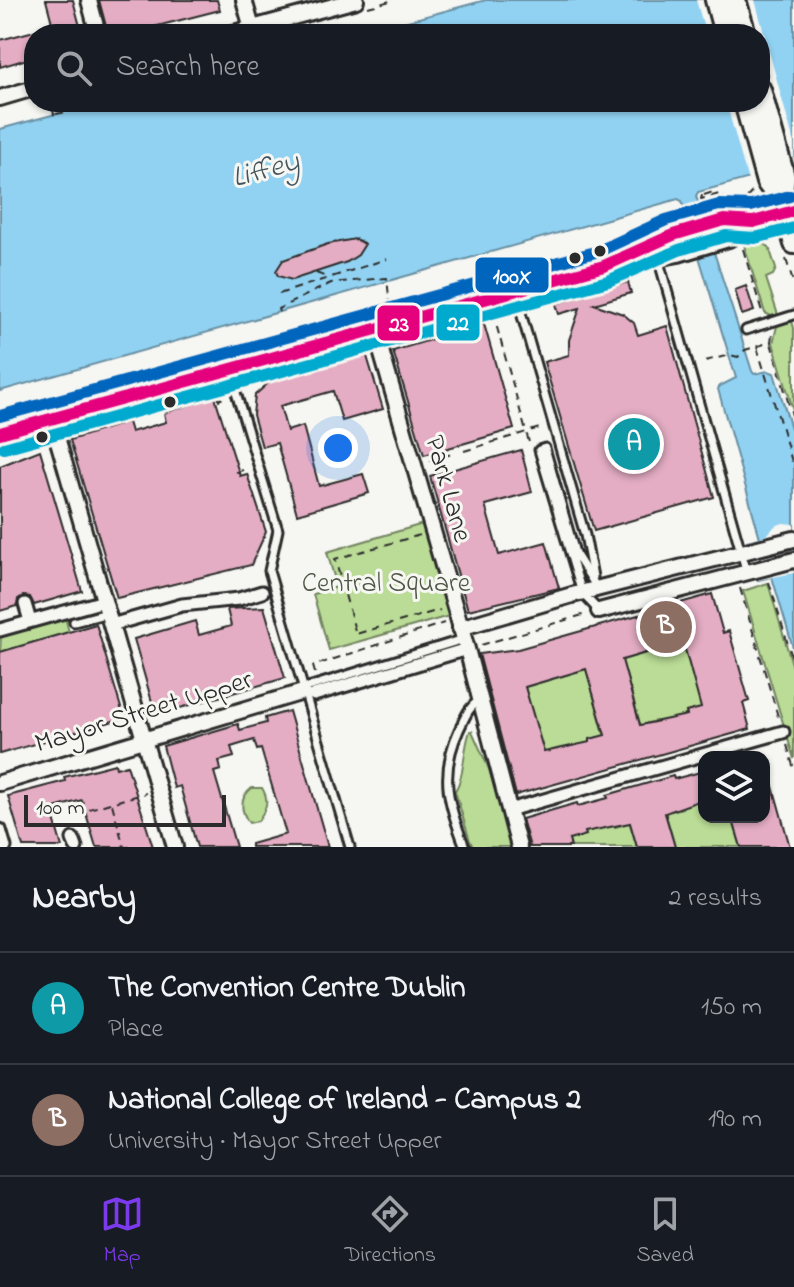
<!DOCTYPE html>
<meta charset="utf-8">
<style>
body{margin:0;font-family:"Indie Flower",sans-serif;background:#242831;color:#f1f3f6}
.controls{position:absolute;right:24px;bottom:24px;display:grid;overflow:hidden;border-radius:16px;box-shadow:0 2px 6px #0004}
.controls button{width:72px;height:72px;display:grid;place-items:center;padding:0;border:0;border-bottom:2px solid #363941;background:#171b24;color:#f1f3f6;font:40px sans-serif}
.scale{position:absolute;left:24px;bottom:20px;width:202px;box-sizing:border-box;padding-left:8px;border:4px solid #2b2b2b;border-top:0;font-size:22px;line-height:28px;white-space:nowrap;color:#2b2b2b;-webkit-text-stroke:6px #f6f6f2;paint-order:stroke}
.you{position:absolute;left:338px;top:448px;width:28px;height:28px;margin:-20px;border:6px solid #fff;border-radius:50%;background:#1a73e8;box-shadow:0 0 0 12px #1a73e833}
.badge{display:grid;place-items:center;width:52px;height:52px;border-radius:50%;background:#7c3aed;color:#fff;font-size:26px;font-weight:700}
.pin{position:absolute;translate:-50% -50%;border:4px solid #fff;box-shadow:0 2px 8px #0006}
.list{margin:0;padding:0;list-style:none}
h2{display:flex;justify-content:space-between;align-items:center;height:104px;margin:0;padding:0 32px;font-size:34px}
h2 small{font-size:26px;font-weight:400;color:#9ea1a6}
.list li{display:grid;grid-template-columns:52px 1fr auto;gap:24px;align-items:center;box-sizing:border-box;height:112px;padding:0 32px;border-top:2px solid #363941}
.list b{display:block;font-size:30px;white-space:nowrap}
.list p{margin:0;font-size:26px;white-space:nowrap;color:#9ea1a6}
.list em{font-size:26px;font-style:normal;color:#9ea1a6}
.icon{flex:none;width:44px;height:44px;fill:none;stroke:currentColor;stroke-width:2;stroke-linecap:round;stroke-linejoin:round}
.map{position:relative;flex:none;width:794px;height:847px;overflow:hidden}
.search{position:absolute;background:#171b24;box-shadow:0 2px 6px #0004;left:24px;right:24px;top:24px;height:88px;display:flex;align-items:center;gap:20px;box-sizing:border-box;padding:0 28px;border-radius:32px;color:#9ea1a6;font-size:30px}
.sheet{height:328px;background:#171b24}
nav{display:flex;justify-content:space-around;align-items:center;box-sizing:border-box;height:112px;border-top:2px solid #363941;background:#171b24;font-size:22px;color:#9ea1a6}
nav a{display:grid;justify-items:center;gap:4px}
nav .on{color:#7c3aed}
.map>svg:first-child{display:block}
</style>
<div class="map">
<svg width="794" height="847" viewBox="0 0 794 847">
<rect width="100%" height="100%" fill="#f6f6f2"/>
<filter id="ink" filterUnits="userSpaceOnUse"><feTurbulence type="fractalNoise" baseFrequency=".0125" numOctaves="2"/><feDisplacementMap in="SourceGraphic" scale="16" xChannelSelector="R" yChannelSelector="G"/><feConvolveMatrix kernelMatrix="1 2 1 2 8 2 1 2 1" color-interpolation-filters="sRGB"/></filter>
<g filter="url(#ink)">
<g fill="#badc96" stroke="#728460" stroke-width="2">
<polygon points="761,242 769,247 776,269 773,275 766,278 778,315 771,316 765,313 744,245"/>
<polygon points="792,321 794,328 794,413 773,343 777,326"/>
<polygon points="423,524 449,616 329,650 313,594 337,587 327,552"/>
<polygon points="768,583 794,671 794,759 743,591"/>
<polygon points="91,610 92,614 66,621 69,632 0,652 1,636"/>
<polygon points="683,642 704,717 694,710 686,712 687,715 658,723 656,721 647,723 643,734 622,660"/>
<polygon points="586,669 607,744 598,737 590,739 590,742 561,751 560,748 550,751 552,760 546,761 525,687"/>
<path d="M470,731h2l17,38 22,78h-38l-3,-6 -15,-50c10,-16 8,-41 15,-60z"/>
<path d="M252,788h10c8,13 4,21 -4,33l-9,2c-9,-13 -10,-25 3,-35z"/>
<polygon points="704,799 704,817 732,817 741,847 675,847 663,804 669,802 672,811 682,808 681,805"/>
<polygon points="627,814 637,847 571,847 566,831 575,838 585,835 585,832 614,824 615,827 623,825"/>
</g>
<polygon fill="#91d2f2" stroke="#688fa2" stroke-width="2" points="486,0 794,0 794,166 698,192 696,196 752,371 754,374 768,371 774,373 794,438 794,651 772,577 758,580 747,541 760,538 718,389 720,386 736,378 682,201 678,199 0,391 0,129 100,102 760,102 760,34 359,34"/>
<g fill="#f6f6f2">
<polygon points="696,0 755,0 794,143 794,168 748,181 726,102 760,102 760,34 706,34"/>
<polygon points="783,523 794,524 794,573 758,580 747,541 767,535 775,526"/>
</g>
<g fill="#e4adc3" stroke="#2b2b2b" stroke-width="2" fill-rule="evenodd">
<polygon points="46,0 73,0 82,34 55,34"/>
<polygon points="99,0 217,0 220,10 126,34 108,34"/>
<polygon points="34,31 34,57 0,67 0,40"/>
<polygon points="355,239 365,244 358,255 347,262 292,280 278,276 276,271 283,260 328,244"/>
<polygon points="628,282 631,293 594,304 623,314 634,323 638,335 667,326 714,497 594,531 544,362 569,355 569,340 580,308 559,314 556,304"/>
<polygon points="746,286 754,311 742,315 735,290"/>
<polygon points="484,324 514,429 424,455 393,351"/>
<polygon points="366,353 383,409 342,421 333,391 280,406 287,431 303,426 319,486 363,474 369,493 297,514 277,443 262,447 253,415 255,395 273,379"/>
<polygon points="215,397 240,476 247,474 266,532 251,565 117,598 70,440 128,422 131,432 166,422 164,413"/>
<polygon points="40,450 82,591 34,605 30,597 23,596 18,599 17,606 0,611 0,466"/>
<polygon points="521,450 532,492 485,505 499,555 546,542 559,588 468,610 430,476"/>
<path d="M712,594l11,39 6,-2 20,70 -6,2 7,26 -234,66 -37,-141 39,-5zM683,642l18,66 -15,4 1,3 -47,10 -18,-65zM586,669l19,66 -15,4v3l-46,10 -19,-65z"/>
<polygon points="264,607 285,678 159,714 157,708 154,709 134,639 195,621 199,635 231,626 227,609"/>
<polygon points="96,624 124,718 0,754 0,652"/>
<polygon points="289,711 328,847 251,847 251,844 286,834 261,749 257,750 254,740 231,747 234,757 219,761 221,770 214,772 236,847 197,847 180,786 174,788 163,746 238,724 240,730 266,723 265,718"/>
<polygon points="115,764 116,768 127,765 153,847 96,847 82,800 51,809 62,847 23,847 8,796 65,781 64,777"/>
<polygon points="767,765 790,847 741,847 732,817 764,817 764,766"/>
<polygon points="704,771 704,799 665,813 675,847 637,847 630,823 585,832 586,835 569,840 571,847 530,847 522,819 577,803 578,806 608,798 607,795 673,776 674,779"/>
</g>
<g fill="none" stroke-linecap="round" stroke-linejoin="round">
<defs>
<g id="service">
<polyline points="658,258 747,573"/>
<polyline points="515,292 585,535 593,577"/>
<polyline points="746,330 794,315"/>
<polyline points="230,373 278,530 269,571 350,847"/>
<polyline points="597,588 575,553 545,448 539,450 582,593 599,611"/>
<polyline points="74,622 108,613"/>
<polyline points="302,689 464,639"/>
<path d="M465,847c-17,-43 -26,-73 -6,-117 6,-12 9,-23 21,-30"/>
</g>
<g id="pedestrian">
<polyline points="25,604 30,621"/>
<polyline points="111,625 182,605 239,599 262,592"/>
<polyline points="0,630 104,601"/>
<polyline points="314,695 467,649"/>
<polyline points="509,810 783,732"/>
<polyline points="0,830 5,847"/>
<polyline points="73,839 76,847"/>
</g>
<g id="minor">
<polyline points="89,0 98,34"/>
<polyline points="244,0 252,28"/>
<polyline points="230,34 356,0"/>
<polyline points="0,98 34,88"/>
<polyline points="375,330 467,649 519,847"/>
<polyline points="52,420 175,847"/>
<polyline points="599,611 794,560"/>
<polyline points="460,628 572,595 794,539"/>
<polyline points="0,783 303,692"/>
</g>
<polyline id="tertiary" points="785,213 794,244"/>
<g id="secondary">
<polyline points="716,0 725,34"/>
<polyline points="735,0 745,34"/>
<polyline points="760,90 784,177 781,200"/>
<polyline points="745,102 767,182 781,200 785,213"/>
<path d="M639,251c40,-18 69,-31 114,-29"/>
<polyline points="0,433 613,263 678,251 728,236 753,222 794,211"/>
</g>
</defs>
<use href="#service" stroke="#2b2b2b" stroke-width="13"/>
<use href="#pedestrian" stroke="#2b2b2b" stroke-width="17"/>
<use href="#minor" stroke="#2b2b2b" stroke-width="20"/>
<use href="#tertiary" stroke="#2b2b2b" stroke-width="24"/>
<use href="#secondary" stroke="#2b2b2b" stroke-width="26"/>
<g stroke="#2b2b2b" stroke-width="2" stroke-dasharray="8 6" stroke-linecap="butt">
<polyline points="368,7 394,0"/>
<polyline points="760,46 768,76"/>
<polyline points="56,114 66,112"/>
<polyline points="54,115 53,109 59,107 58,102"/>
<polyline points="702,195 701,199 719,194 724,197"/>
<polyline points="704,195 713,192"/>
<polyline points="752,199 755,198"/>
<polyline points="736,205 743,202 752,192"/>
<polyline points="662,215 705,203"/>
<polyline points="743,249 763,315"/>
<polyline points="572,256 630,235"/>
<polyline points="786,259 794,285"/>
<polyline points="316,273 329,278"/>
<polyline points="279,294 387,259"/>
<polyline points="279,312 278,309 331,283 387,278 390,306"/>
<polyline points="493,313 530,446"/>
<polyline points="771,343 794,422"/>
<polyline points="757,347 794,468"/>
<polyline points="705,361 730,355 738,357 745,350 771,342 772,334"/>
<polyline points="218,396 219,400 223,398 225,402"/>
<polyline points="464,451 543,427"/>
<polyline points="429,461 455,453"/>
<polyline points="236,472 243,470"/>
<polyline points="420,535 335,559 356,634 440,610"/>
<polyline points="769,582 794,664"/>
<polyline points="740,588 779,720"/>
<polyline points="481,645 586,614"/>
<polyline points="315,673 313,666 444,623"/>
<polyline points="787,745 794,769"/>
<polyline points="112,804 124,847"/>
<polyline points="89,809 146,793"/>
</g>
<use href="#service" stroke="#f6f6f2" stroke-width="7"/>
<use href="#pedestrian" stroke="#f6f6f2" stroke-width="11"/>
<use href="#minor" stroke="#f6f6f2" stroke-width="14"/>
<use href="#tertiary" stroke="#f6f6f2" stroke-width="18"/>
<use href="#secondary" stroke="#f6f6f2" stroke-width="20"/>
<defs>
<polyline id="bus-1" points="0,433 604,266 673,235 724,220 753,222 794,211"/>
<polyline id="bus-2" points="4,448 608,281 679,250 726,236 755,238 794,228"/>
<polyline id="bus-3" points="0,416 599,251 666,220 719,205 751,206 790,196"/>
</defs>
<use href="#bus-1" stroke="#f6f6f2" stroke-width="18"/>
<use href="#bus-2" stroke="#f6f6f2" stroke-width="18"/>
<use href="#bus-3" stroke="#f6f6f2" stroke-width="18"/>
<use href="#bus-1" stroke="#e5007d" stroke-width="12"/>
<use href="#bus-2" stroke="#00a9ce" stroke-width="12"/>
<use href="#bus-3" stroke="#0065bd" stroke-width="12"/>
</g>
</g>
<g fill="#2b2b2b" stroke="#f6f6f2" stroke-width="3">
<circle cx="600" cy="251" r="7"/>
<circle cx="575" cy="258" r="7"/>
<circle cx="170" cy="402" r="7"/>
<circle cx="42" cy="437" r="7"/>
</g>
<g text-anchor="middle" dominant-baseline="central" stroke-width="6" stroke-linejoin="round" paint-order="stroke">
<g font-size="28" fill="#2b2b2b" stroke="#f6f6f2">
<text transform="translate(447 489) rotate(74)">Park Lane</text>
<text transform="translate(144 713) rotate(-17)">Mayor Street Upper</text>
</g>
<g font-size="28" fill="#4f5746" stroke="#f6f6f2">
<text x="386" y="584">Central Square</text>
</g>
<g font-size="30" font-style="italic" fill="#44555d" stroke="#f6f6f2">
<text transform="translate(266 171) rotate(-15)">Liffey</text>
</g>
</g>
<g stroke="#f6f6f2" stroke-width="3">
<rect x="474" y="256" width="76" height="38" rx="8" fill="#0065bd"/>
<rect x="435" y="303" width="46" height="39" rx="8" fill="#00a9ce"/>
<rect x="376" y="304" width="45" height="38" rx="8" fill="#e5007d"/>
</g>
<g font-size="22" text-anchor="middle" font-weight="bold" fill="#fff">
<text x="512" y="283">100X</text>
<text x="458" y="330">22</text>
<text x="399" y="331">23</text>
</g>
</svg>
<div class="controls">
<button><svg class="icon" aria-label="layers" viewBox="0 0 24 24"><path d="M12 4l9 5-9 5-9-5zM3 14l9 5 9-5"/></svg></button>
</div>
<div class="scale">100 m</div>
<div class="you"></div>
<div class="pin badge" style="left:634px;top:444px;background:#0f9aa8">A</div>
<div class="pin badge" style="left:666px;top:627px;background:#8d6e63">B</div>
<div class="search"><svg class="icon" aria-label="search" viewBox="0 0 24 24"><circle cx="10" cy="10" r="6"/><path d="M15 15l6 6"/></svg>Search here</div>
</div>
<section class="sheet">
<h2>Nearby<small>2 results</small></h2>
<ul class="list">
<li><span class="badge" style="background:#0f9aa8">A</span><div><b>The Convention Centre Dublin</b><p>Place</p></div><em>150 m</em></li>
<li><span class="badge" style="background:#8d6e63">B</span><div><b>National College of Ireland - Campus 2</b><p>University · Mayor Street Upper</p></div><em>190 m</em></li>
</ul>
</section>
<nav>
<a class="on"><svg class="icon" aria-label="map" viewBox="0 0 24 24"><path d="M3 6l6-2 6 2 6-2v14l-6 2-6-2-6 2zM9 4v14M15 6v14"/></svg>Map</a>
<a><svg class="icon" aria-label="directions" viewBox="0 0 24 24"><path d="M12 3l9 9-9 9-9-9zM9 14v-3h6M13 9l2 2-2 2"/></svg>Directions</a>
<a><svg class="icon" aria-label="saved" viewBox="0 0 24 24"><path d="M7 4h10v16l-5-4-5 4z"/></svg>Saved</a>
</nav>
